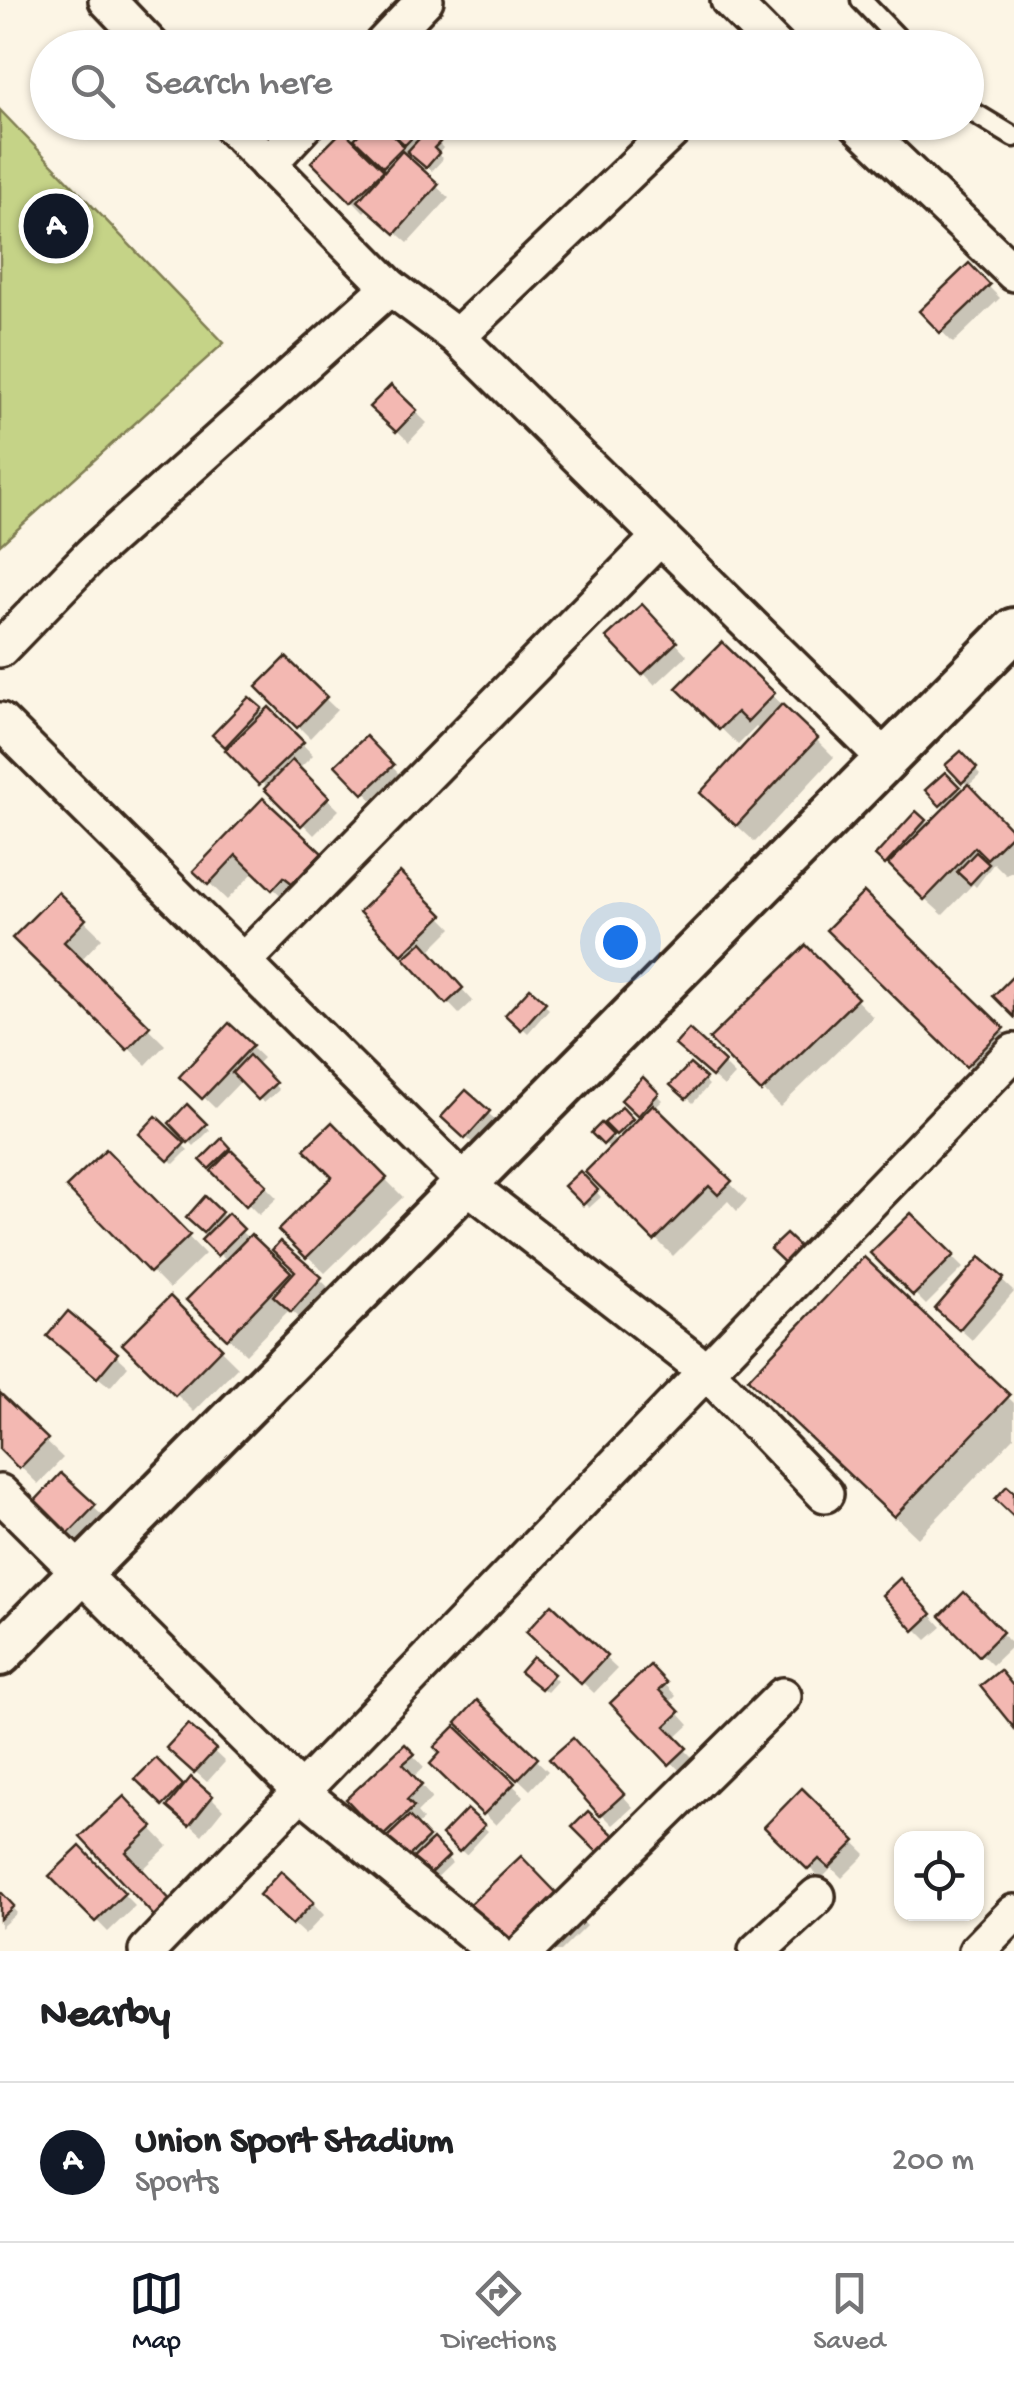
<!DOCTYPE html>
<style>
body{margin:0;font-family:"Gochi Hand",sans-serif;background:#f2f2f2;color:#202124}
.controls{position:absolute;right:30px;bottom:30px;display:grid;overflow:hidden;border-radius:20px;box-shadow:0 2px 8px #0004}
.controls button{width:90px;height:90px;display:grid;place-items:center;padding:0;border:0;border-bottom:2px solid #e0e0e0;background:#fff;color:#202124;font:50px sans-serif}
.you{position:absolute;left:620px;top:942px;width:35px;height:35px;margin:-25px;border:8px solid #fff;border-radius:50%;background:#1a73e8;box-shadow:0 0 0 15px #1a73e833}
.badge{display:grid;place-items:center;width:65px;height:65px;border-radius:50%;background:#111827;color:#fff;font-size:32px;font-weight:700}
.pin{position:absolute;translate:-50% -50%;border:5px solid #fff;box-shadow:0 2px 10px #0006}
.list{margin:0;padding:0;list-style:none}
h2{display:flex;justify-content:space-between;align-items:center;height:130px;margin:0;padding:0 40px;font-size:42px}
h2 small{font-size:32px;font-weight:400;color:#757577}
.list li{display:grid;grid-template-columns:65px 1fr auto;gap:30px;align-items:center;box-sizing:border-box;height:160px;padding:0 40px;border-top:2px solid #e0e0e0}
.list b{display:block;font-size:38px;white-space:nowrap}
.list p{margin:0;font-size:32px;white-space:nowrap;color:#757577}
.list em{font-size:32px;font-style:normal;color:#757577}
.icon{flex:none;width:55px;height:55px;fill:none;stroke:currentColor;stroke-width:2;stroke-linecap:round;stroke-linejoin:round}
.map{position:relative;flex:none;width:1014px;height:1951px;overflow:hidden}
.search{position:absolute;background:#fff;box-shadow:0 2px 8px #0004;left:30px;right:30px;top:30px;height:110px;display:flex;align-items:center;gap:25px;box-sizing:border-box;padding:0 35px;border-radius:55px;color:#757577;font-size:38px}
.sheet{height:290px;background:#fff}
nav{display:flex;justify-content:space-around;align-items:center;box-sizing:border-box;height:140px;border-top:2px solid #e0e0e0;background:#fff;font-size:28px;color:#757577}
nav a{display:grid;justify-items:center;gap:5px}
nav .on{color:#111827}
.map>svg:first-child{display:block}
</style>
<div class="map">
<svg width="1014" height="1951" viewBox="0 0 1014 1951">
<rect width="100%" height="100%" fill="#fcf5e5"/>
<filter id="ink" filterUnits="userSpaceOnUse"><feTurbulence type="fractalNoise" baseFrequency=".01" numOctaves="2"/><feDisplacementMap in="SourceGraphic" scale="20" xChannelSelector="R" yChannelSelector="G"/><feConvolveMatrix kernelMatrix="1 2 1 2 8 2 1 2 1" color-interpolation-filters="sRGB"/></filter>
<g filter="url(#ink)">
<polygon fill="#c5d387" stroke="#807e52" stroke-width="2.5" points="0,110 224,343 0,545"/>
<g fill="#0003">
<polygon points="372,122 419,122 443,148 438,154 443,159 432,171 416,156 410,162 449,198 408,243 368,208 364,212 315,162 354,144"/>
<polygon points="457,122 467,122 478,132 473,137"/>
<polygon points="969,267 1000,298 953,343 922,311"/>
<polygon points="391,388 427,423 409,442 373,407"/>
<polygon points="642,607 687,655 655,685 610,637"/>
<polygon points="722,646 834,757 755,842 720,810 760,731 756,727 738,745 680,688"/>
<polygon points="286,661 337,710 310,738 259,687"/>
<polygon points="250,700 265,715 269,710 313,755 298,770 339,810 314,835 216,735"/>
<polygon points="366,740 403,778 376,804 339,765"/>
<polygon points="961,754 980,775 968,786 949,765"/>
<polygon points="945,775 962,793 968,787 1014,832 1014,871 1006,875 994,863 976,887 973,884 943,915 878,856 916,814 929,826 946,809 929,790"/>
<polygon points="263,802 338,872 291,905 255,871 227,900 197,871"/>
<polygon points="400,875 452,928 428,952 473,1001 459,1014 362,912"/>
<polygon points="58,895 102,938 80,961 165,1045 146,1065 16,938"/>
<polygon points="864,895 1014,1042 985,1083 829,930"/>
<polygon points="806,949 873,1017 780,1107 713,1039"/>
<polygon points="530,991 549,1009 528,1033 509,1015"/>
<polygon points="229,1026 263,1058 256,1065 279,1090 264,1103 242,1080 215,1108 182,1076"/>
<polygon points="690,1056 723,1063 735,1075 724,1087"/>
<polygon points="690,1068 709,1085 693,1103 674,1085"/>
<polygon points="643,1081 663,1100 654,1109 747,1200 737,1211 728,1201 673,1256 589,1172 611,1150 595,1133 601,1127 617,1143 622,1138 608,1123 622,1110 635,1125 643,1118 624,1100"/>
<polygon points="466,1093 500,1124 478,1148 456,1128"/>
<polygon points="187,1108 210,1130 194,1146 172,1123"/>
<polygon points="156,1120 188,1150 174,1164 143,1134"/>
<polygon points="332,1125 403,1197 325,1273 281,1230 335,1177"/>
<polygon points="222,1142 277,1198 259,1215 204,1160"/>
<polygon points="106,1152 205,1254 169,1289 69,1187"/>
<polygon points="580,1174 601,1197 589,1208 568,1186"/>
<polygon points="205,1200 293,1277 320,1279 331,1290 303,1321 290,1309 246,1354 189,1300 227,1262 189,1218"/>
<polygon points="911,1217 963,1268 926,1305 874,1253"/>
<polygon points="865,1260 1014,1403 1014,1437 918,1538 774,1401"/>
<polygon points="980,1260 1014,1292 972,1340 950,1320"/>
<polygon points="170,1300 238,1367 194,1412 126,1344"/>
<polygon points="61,1347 116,1355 128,1366 110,1387"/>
<polygon points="0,1397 63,1458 38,1484 0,1447"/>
<polygon points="61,1477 105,1518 80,1545 36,1503"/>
<polygon points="911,1593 942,1627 927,1640 916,1629"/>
<polygon points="964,1596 1013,1645 992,1665 943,1616"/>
<polygon points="552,1608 617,1669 594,1693 529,1632"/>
<polygon points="650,1668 676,1696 669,1703 689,1725 674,1739 696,1761 683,1774 614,1703"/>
<polygon points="552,1676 557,1681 547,1692 528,1677"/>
<polygon points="477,1704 548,1771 530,1790 460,1723"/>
<polygon points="188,1727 225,1762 207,1782 181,1759"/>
<polygon points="455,1729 524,1796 496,1825 433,1764"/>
<polygon points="405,1747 424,1767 413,1777 432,1798 417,1813 423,1820 416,1826 452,1863 430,1884 349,1799"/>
<polygon points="584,1753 633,1807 613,1825 602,1814"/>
<polygon points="156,1761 184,1789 212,1798 223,1809 202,1835 139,1779"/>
<polygon points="802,1792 866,1854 842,1878 832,1868 821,1879 767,1827"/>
<polygon points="124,1800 168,1846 141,1871 84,1837"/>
<polygon points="467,1812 488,1831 466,1855 445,1835"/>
<polygon points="80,1850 135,1906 108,1932 53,1876"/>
<polygon points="521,1859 586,1926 561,1951 499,1951"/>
<polygon points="0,1895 17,1913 0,1928"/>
<polygon points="262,1895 313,1903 324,1915 305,1935"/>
</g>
<g fill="#f3b8b2" stroke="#3b2a1e" stroke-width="2.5">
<polygon points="371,122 379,122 404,146 383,167 354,139"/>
<polygon points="380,122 423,122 425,124 405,145"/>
<polygon points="343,130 384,170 351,202 311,162"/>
<polygon points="427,130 440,142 434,148 439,153 426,168 407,152"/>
<polygon points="402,151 439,184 395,234 358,201"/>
<polygon points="969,263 990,285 940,333 919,311"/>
<polygon points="391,385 417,410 396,432 369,407"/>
<polygon points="642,604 677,642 642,675 606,637"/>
<polygon points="722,642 775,693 747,722 737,712 719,730 676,688"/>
<polygon points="286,657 327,697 297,728 256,687"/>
<polygon points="249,697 262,708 225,747 212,735"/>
<polygon points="782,704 818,738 736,826 700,793"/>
<polygon points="269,707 304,742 259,785 225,750"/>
<polygon points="366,736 394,765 363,794 335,765"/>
<polygon points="961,751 977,768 962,783 945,765"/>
<polygon points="292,760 329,797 301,826 264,789"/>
<polygon points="945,772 960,787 940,806 925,790"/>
<polygon points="968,784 1014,832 987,859 975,847 924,900 888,864"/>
<polygon points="263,798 322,853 293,884 284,877 272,890 236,855 208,885 193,871"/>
<polygon points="916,811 926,820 885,865 875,856"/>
<polygon points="976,852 989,864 970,884 957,872"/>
<polygon points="400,872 443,915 402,955 359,912"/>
<polygon points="58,892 86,919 64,942 150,1026 127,1050 12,938"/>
<polygon points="864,892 1004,1028 966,1067 826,930"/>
<polygon points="422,942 463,988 446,1004 404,958"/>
<polygon points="806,945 858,998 761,1092 709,1039"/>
<polygon points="1014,975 1014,1017 993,996"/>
<polygon points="530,988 546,1002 521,1030 505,1015"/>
<polygon points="229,1023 253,1045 202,1099 179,1077"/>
<polygon points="689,1029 725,1062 712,1077 675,1045"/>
<polygon points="249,1055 276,1083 258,1100 232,1073"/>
<polygon points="690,1064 706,1078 686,1099 670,1085"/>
<polygon points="643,1077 659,1093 638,1116 621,1100"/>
<polygon points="466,1090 490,1111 465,1139 441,1117"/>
<polygon points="187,1104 207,1124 188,1143 169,1123"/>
<polygon points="653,1104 732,1181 718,1195 709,1186 654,1241 585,1172"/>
<polygon points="622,1107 633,1119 616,1135 604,1123"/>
<polygon points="156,1116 185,1143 168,1161 139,1134"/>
<polygon points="332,1122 387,1178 306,1258 278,1230 332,1177 304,1149"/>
<polygon points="601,1123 613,1135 603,1145 591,1133"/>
<polygon points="222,1138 231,1148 209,1169 200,1160"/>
<polygon points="106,1149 190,1235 150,1273 66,1187"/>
<polygon points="231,1150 267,1185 246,1206 211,1171"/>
<polygon points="580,1171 598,1190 583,1205 564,1186"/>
<polygon points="205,1196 222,1212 203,1233 186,1218"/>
<polygon points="228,1213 244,1229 217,1256 201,1240"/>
<polygon points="911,1213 954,1255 913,1296 870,1253"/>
<polygon points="251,1234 291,1272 227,1339 186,1300"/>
<polygon points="786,1234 807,1254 792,1270 770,1249"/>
<polygon points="280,1241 322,1277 291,1312 273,1296 295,1271 272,1250"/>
<polygon points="864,1257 1010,1395 894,1517 748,1379"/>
<polygon points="980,1257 1004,1278 959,1330 935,1309"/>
<polygon points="170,1296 222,1348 175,1396 122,1344"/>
<polygon points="68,1311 118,1353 97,1378 47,1336"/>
<polygon points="0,1393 48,1439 19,1469 0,1450"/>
<polygon points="61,1473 96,1505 67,1535 33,1503"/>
<polygon points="1007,1486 1014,1492 1014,1517 995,1499"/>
<polygon points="900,1578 932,1614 914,1631 882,1595"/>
<polygon points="964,1592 1003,1632 979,1656 940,1616"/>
<polygon points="552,1604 607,1656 581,1684 526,1632"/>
<polygon points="533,1657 554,1674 541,1689 520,1672"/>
<polygon points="650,1665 667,1683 659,1690 680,1712 665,1726 687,1748 669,1765 610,1703"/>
<polygon points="1000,1670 1014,1687 1014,1728 980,1686"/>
<polygon points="477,1700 538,1758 517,1780 456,1723"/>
<polygon points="188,1724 216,1749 194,1773 166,1748"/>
<polygon points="455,1726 515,1783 483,1815 430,1764 440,1753 434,1747"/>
<polygon points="573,1738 624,1794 600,1816 549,1759"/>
<polygon points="405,1744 415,1754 403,1764 422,1785 407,1800 414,1807 382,1837 346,1799"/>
<polygon points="156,1758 183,1785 163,1806 135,1779"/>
<polygon points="191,1777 213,1796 189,1826 167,1807"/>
<polygon points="802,1788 856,1841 829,1868 819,1859 808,1870 764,1827"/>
<polygon points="124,1796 153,1827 126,1852 173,1903 156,1918 80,1837"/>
<polygon points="467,1809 485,1825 459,1852 442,1835"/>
<polygon points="588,1811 619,1840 602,1857 572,1827"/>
<polygon points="409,1816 429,1837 406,1859 386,1838"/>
<polygon points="433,1839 449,1856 423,1881 407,1864"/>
<polygon points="80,1846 125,1893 95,1922 49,1876"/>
<polygon points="521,1856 571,1908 525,1951 496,1951 460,1914"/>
<polygon points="281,1871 314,1902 292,1925 259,1895"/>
<polygon points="0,1891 14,1906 0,1919"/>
</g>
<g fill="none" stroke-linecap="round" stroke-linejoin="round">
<defs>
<g id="service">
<polyline points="861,0 907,48"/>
<polyline points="966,108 1014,137"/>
</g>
<g id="minor">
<polyline points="107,0 153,48"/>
<polyline points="729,0 777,48"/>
<polyline points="379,48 425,0"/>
<polyline points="227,122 390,287 457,337 886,759"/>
<polyline points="856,122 1014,273"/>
<polyline points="268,164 307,122"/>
<polyline points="457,337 681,122"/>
<polyline points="0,649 92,554 390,287"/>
<polyline points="0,721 466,1184 704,1369 825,1494"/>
<polyline points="243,962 660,537"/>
<polyline points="0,1493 300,1791 495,1951"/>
<polyline points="147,1951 1014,1052"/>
<polyline points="525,1951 783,1696"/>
<polyline points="757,1951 817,1896"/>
<polyline points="977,1951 1014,1913"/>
</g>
<polyline id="tertiary" points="0,1654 1014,630"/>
</defs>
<use href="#service" stroke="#3b2a1e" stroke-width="25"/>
<use href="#minor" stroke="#3b2a1e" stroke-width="42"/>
<use href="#tertiary" stroke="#3b2a1e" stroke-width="50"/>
<use href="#service" stroke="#fcf5e5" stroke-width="18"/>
<use href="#minor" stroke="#fcf5e5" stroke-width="35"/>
<use href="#tertiary" stroke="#fcf5e5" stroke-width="42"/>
</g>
</g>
</svg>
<div class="controls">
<button><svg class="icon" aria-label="locate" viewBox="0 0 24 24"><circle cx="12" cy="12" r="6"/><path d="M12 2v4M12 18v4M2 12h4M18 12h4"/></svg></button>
</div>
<div class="you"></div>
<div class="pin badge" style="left:56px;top:226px">A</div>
<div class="search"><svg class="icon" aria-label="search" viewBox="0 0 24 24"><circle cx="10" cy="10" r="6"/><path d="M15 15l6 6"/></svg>Search here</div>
</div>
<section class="sheet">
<h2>Nearby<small></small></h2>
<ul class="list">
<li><span class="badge">A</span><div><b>Union Sport Stadium</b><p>Sports</p></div><em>200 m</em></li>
</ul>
</section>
<nav>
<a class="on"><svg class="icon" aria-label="map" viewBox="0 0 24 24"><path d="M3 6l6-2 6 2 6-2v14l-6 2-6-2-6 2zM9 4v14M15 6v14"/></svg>Map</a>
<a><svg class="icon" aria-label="directions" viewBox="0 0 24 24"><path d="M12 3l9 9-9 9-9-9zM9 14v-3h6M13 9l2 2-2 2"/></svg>Directions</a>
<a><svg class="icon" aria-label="saved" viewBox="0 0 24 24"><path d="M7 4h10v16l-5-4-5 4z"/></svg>Saved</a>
</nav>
